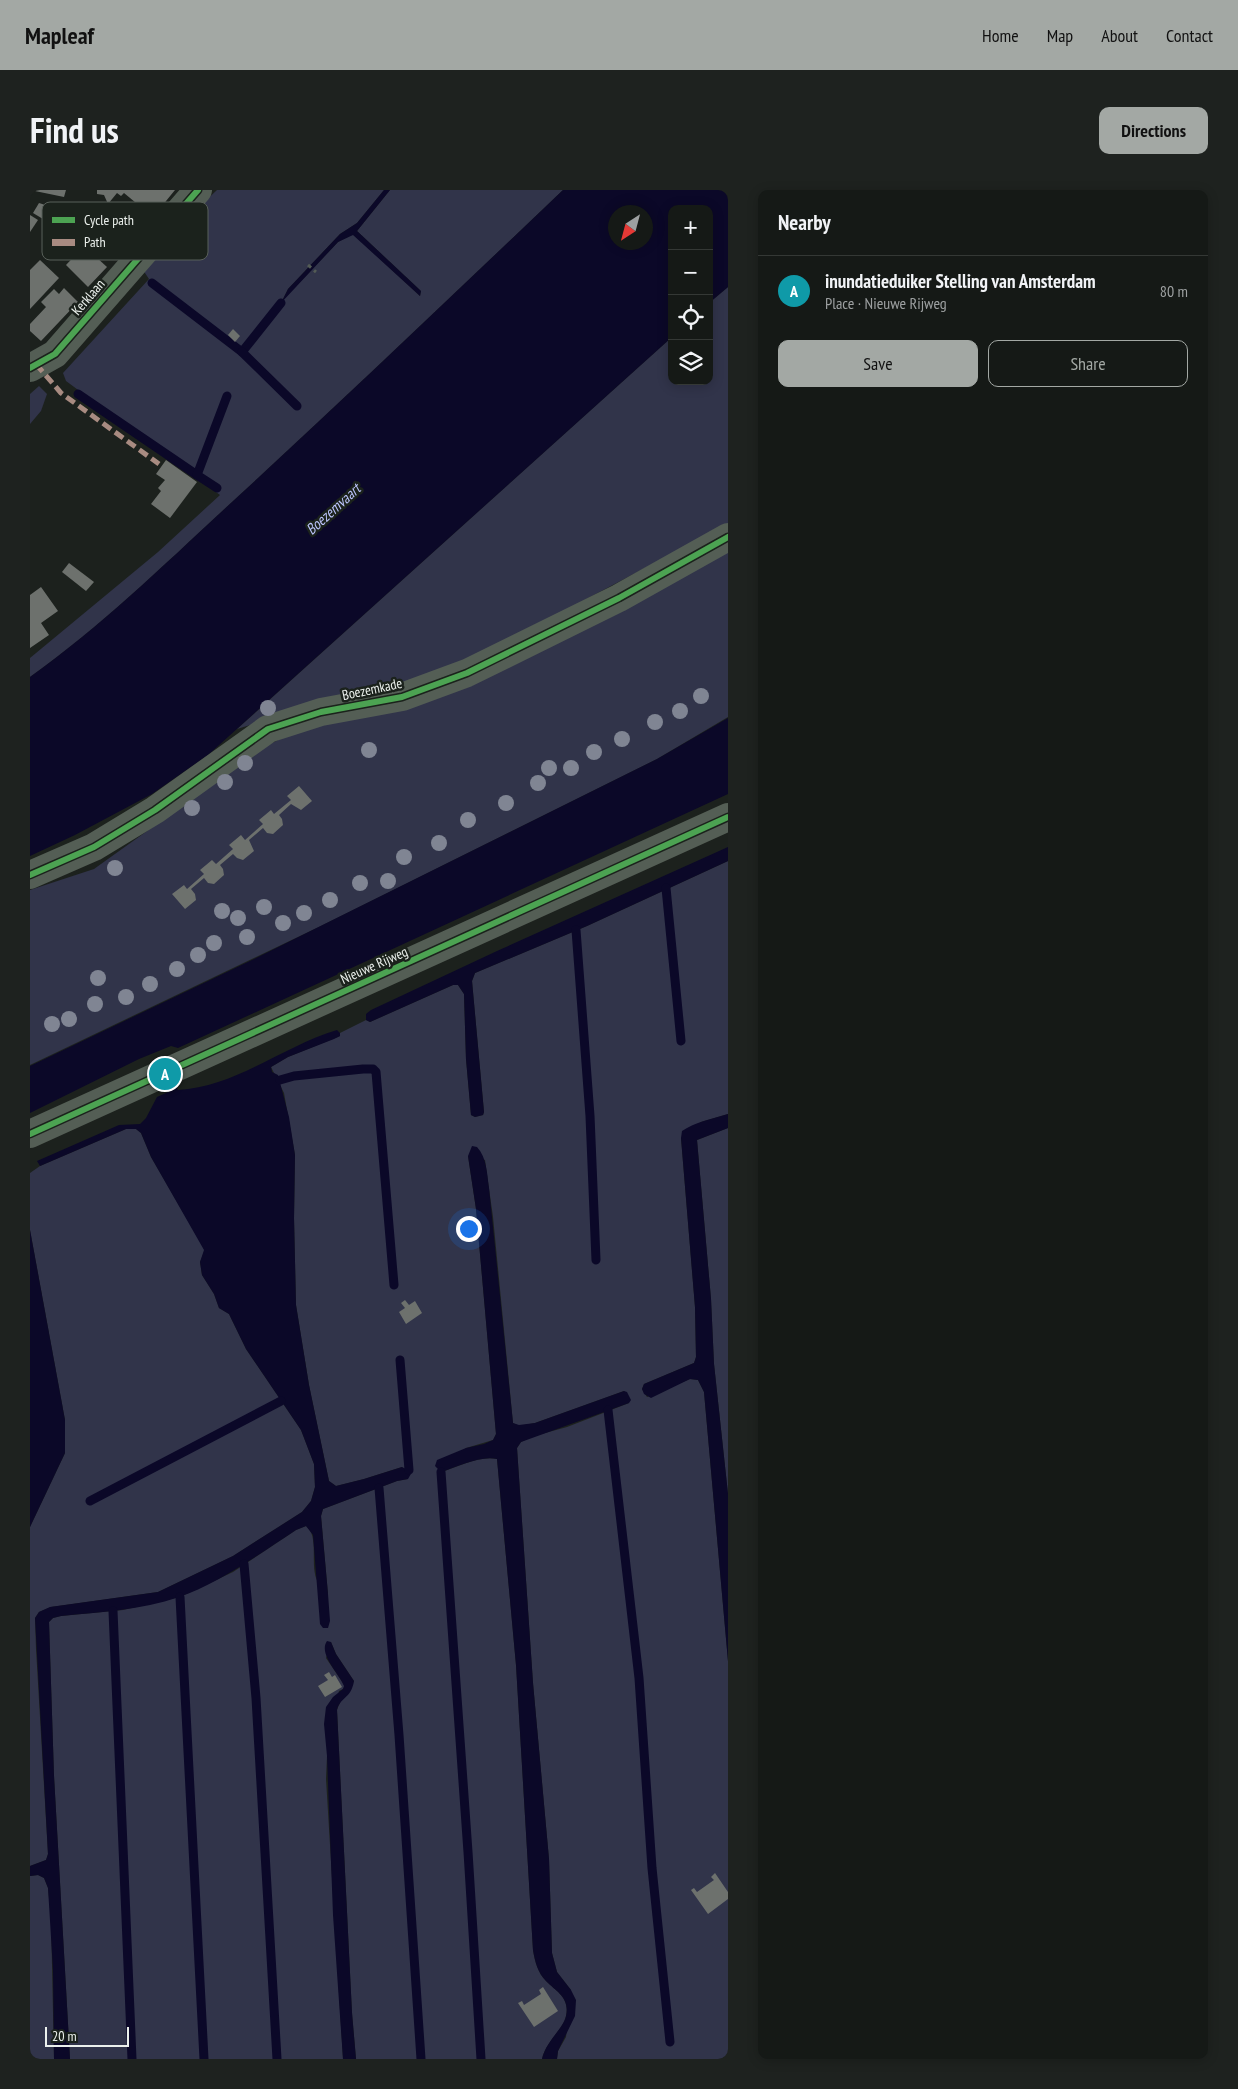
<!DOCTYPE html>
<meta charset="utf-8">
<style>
body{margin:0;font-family:"PT Sans Narrow",sans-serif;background:#1e221f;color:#f1f3f6}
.controls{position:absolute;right:15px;top:15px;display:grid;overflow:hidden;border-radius:10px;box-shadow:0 2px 12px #0003}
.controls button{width:45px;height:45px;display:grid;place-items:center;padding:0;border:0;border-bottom:1px solid #343835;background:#151916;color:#f1f3f6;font:25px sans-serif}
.compass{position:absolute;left:578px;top:15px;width:45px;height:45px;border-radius:50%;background:#151916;box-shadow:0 2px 12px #0003;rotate:216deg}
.scale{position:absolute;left:15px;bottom:12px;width:84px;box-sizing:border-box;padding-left:5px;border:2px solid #ebf0ec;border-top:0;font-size:14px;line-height:18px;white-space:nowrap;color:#ebf0ec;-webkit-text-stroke:4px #1b221c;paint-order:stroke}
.you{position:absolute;left:438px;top:1038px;width:18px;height:18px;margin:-12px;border:4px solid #fff;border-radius:50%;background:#1a73e8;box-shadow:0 0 0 8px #1a73e833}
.badge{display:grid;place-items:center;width:32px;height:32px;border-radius:50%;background:#a3a8a4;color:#fff;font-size:16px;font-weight:700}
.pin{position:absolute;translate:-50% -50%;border:2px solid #fff;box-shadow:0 1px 5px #0006}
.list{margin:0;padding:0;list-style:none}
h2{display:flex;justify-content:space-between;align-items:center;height:65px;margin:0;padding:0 20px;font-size:21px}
h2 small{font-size:16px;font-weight:400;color:#9da0a1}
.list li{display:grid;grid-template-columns:32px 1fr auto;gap:15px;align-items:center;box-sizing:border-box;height:70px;padding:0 20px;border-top:1px solid #343835}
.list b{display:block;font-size:19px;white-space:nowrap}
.list p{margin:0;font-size:16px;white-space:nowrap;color:#9da0a1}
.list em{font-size:16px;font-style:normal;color:#9da0a1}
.actions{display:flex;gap:10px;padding:15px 20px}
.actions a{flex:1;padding:11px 0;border:1px solid #a3a8a4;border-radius:10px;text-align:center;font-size:18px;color:#a3a8a4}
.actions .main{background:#a3a8a4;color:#111}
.icon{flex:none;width:28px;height:28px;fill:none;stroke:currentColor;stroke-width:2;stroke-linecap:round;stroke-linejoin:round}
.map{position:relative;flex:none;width:698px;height:1869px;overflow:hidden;border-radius:10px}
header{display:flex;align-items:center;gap:30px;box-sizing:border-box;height:70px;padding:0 25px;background:#a3a8a4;color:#111}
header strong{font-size:24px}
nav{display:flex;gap:28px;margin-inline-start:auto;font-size:18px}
.intro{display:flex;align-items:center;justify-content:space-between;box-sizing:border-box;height:120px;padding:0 30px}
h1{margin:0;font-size:35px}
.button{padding:12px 22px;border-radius:10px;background:#a3a8a4;color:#111;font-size:18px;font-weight:700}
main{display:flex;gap:30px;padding:0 30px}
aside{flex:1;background:#151916;border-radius:10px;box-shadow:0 2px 12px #0003}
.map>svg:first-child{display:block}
</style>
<header>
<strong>Mapleaf</strong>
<nav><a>Home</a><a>Map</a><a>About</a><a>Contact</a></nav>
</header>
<div class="intro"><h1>Find us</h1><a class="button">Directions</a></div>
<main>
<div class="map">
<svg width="698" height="1869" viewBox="0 0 698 1869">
<rect width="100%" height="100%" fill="#1c211d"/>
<g fill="#31344a">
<path d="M187,0h167l-27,33 -17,11 -52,55 -6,12 56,-59 15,-8 67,62 1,-5 -64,-60 33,-41h173c-106,101 -212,202 -319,301 -70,64 -137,131 -214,186v-19l128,-106 62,-57 -154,-114 -3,-8 86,-94 -10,-15z"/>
<polygon points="698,97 698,334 415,484 300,511 207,539 642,147 642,191 679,191 679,113"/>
<polygon points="9,196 17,204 11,221 0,234 0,204"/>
<polygon points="698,358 698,527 627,569 291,736 0,875 0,700 64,679 236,556 289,530 374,518"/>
<path d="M698,671v253l-27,8 -20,16 14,169 1,50 -2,6 -50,21 -2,5 5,8 43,-18 8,1 6,12 24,269v398h-171l1,-8 8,-14 5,-47 -14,-18 -5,-19 -3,-94 -16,-176 -16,-235 4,-6 13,-6 33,-9 62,-24 -5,-12 -89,32 -16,3 -6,-3 -20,-206 -8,-57 -17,-4 8,53 20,225 -3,6 -27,8 -25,24c17,-5 39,-17 56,-13l19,206 17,285c2,12 5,23 13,31 11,11 24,17 20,35 -3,14 -20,25 -24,43h-186l-4,-46 -15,-303c3,-10 11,-19 17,-29l-18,-27 -5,-12 -5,16 19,28 -2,3 -4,2 -12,65 -1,23 17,280h-273l-16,-283 -5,-154 4,-4 8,-2 62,-6 57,-13 53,-25 63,-42 10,-4c14,10 3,41 12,56 2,4 7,8 10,12l-7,-78 2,-7 74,-28 11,-2 -6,-12 -38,12 -28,7 -7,-5 -20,-96 -13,-80 -2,-87 1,-63 -11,-62 -13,-26 17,-10 52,-21v-3l26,-13 4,2 83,-37h5l6,9 2,65 5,56 4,2 8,-2 1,-3 -12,-131 3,-8 112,-47z"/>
<polygon points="698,938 698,1304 684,1174 681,1109 667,950"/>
<polygon points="96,939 106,939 111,943 121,967 175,1060 170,1072 172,1085 184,1104 189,1118 199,1124 216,1159 271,1240 284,1274 285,1297 281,1311 272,1322 203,1366 128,1402 21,1417 9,1422 5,1428 6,1459 18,1664 16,1670 0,1676 0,1337 35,1263 35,1230 0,1040 0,983 10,976"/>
<polygon points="8,1685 14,1688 18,1698 21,1728 24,1869 0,1869 0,1686"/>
</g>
<g fill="#0b0828" fill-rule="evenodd">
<polygon points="354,0 360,0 327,41 391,101 390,106 323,45 308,52 251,113 258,99 310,44 327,33"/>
<path d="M533,0h165v97l-19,16v-94h-37v128l-464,418 -56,39 -77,41 -45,21v-179c77,-55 144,-122 214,-186 107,-99 213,-200 319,-301zM586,22h30v30h-30z"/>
<polygon points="698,528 698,604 148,858 141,856 109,869 0,923 0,876 224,769 627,569"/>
<polygon points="698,657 698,671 557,736 445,783 442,791 454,922 453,925 445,927 441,925 436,869 434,804 428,795 423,795 340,832 336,830 336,824 341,820 467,761"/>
<path d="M307,840l3,3v3l-6,3 -46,18 -17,10 1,5 6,3 11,42 6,38 -1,63 2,87 13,80 20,96 7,5 28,-7 38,-12 10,5 -4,7 -11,2 -74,28 -2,7 7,78 2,27 -2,7h-5l-3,-4 -7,-89 -7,-9 -10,4c-35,23 -78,54 -117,67 -38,13 -79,15 -118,19l-8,2 -4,4 5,154 16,283h-16l-1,-89 -5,-82 -4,-10 -6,-3 -8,1v-10l16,-6 2,-6 -13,-236 4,-6 11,-5 108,-15 75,-36 69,-44 9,-11 4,-14 -1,-23 -13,-34 -55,-81 -17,-35 -10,-6 -5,-14 -12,-19 -2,-13 4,-12 -53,-93 -10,-24 -5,-4h-10l-86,37 -3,-5 82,-36 21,-1 6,-6 11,-21 20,-9 1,2c58,-3 105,-44 159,-60z"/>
<path d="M698,924v14l-31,12 14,159 3,65 14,130v167l-24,-269 -6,-12 -8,-1 -39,19 -7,-4 -2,-5 2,-5 50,-21 2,-6 -1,-50 -14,-169 1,-7c13,-9 30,-12 46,-17z"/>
<path d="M442,956l5,1c10,11 10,27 12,41l24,235 6,2 16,-2 89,-32 3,1 4,8 -2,3 -108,39 -4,6 16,235 16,176 3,94 5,19 14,18 5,10 -1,16 -17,35 -1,8h-15c4,-18 21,-30 24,-43 4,-18 -9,-24 -20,-35 -8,-8 -11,-19 -13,-31l-17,-285 -19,-206c-16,-4 -40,8 -56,13l-6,-6 2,-6 29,-12 18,-4 9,-4 3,-6 -20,-225 -8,-53z"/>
<polygon points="0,1040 35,1230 35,1263 0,1337"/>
<path d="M297,1451l4,1 5,12 18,27c-3,18 -13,15 -17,29l15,303 4,46h-13l-10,-144 -6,-159 -3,-32 2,-17 7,-10 10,-8 1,-3c-5,-13 -26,-32 -17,-45z"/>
</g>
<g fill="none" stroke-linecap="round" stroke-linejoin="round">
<g stroke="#0b0828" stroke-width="9">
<polyline points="122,93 212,162 251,113"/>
<polyline points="212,162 267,216"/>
<polyline points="48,204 167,285"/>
<polyline points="187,298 167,285 197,206"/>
<polyline points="636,698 651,851"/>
<polyline points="546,740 560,926 566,1070"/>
<polyline points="250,890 264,886 333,879 343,879 346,882 364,1095"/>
<polyline points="370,1170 379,1280"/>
<polyline points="578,1220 609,1488 622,1678 640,1852"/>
<polyline points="411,1282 438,1662 451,1869"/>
<polyline points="349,1298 369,1545 391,1869"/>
<polyline points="60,1311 251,1211"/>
<polyline points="214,1374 226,1508 247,1869"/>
<polyline points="150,1407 174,1869"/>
<polyline points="83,1421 102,1869"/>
</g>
</g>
<g fill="#6d716d">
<polygon points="0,0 36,0 34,7"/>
<polygon points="67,0 145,0 123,27 94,3 91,6 87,3 78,14 74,5 67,4"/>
<polygon points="9,13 28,19 23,35 3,23"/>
<polygon points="0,25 8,30 0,42"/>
<polygon points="54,56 77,77 58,97 36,75"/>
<polygon points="10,70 29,88 0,119 0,80"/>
<polygon points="34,98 48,112 11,151 0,141 0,134 16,117 11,112 24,99 29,104"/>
<polygon points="203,139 210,146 205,152 198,145"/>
<polygon points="136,270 167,292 140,328 121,314 131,301 128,298 135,290 126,284"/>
<polygon points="39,373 64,392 56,401 32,382"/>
<polygon points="11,397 28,421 11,433 19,445 0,458 0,405"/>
<polygon points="269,596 282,611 271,620 261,614 249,625 252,629 253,635 243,644 237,643 233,638 219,650 224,661 213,670 207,668 203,664 190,675 193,679 194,685 184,694 178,693 174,688 161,699 165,704 166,710 155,719 142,704 154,695 157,699 174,684 170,680 182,670 186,674 203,659 199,655 211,645 215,650 233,634 229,630 241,620 244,624 261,610 257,606"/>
<polygon points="375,1110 379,1115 385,1111 392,1123 376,1134 369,1122 375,1118 371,1113"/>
<polygon points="299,1482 302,1487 305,1485 312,1497 295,1507 288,1496 298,1490 294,1485"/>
<polygon points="685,1683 698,1702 698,1709 678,1724 661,1700 664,1698 667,1702 684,1690 681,1687"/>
<polygon points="513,1797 528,1821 504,1837 488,1813 492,1811 494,1815 511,1804 509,1800"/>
</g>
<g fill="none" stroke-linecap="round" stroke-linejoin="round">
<polyline stroke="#535b55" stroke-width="3" stroke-dasharray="4 4" stroke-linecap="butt" points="278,75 286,82"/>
<g stroke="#545e55" stroke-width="28">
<polyline points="0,178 25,164 168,0"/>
<polyline points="0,685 64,657 125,620 238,539 291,522 372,507 437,483 589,408 698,347"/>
<polyline points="0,944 698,627"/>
</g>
<polyline stroke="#a88b81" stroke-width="5" stroke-dasharray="10 5" stroke-linecap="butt" points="6,174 31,203 129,274"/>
<defs>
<g id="cycleway">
<polyline points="0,178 25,164 168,0"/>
<polyline points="0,685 64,657 125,620 238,539 291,522 372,507 437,483 589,408 698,347"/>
<polyline points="0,944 698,627"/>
</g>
</defs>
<use href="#cycleway" stroke="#1b221c" stroke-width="9"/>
<use href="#cycleway" stroke="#4ca352" stroke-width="6"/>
</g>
<g fill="#808593">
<circle cx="671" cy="506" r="8"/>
<circle cx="238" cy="518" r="8"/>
<circle cx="650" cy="521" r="8"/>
<circle cx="625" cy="532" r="8"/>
<circle cx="592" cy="549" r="8"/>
<circle cx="339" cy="560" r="8"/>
<circle cx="564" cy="562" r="8"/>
<circle cx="215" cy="573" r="8"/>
<circle cx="519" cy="578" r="8"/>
<circle cx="541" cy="578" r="8"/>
<circle cx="195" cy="592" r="8"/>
<circle cx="508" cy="593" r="8"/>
<circle cx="476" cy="613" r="8"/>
<circle cx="162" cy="618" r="8"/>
<circle cx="438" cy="630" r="8"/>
<circle cx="409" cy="653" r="8"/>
<circle cx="374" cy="667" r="8"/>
<circle cx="85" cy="678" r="8"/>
<circle cx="358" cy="691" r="8"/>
<circle cx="330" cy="693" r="8"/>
<circle cx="300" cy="710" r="8"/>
<circle cx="234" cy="717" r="8"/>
<circle cx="192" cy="721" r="8"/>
<circle cx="274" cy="723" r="8"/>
<circle cx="208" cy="728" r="8"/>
<circle cx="253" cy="733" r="8"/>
<circle cx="217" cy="747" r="8"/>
<circle cx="184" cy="753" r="8"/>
<circle cx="168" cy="765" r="8"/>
<circle cx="147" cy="779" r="8"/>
<circle cx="68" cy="788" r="8"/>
<circle cx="120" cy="794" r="8"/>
<circle cx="96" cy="807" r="8"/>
<circle cx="65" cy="814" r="8"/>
<circle cx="39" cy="829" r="8"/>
<circle cx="22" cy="834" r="8"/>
</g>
<g text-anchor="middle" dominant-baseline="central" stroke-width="5" stroke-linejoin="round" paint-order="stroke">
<g font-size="14" fill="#ebf0ec" stroke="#1b221c">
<text transform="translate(58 107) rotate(-49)">Kerklaan</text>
<text transform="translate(342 499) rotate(-12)">Boezemkade</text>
<text transform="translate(344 775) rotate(-24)">Nieuwe Rijweg</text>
</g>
<g font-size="15" font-style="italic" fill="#bdc5fd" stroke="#1b221c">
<text transform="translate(303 319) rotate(-42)">Boezemvaart</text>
</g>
</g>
<rect x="12" y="12" width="166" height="58" rx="8" fill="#1b221c" stroke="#59605a" stroke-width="1"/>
<rect x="22" y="27" width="23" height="6" fill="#4ca352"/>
<rect x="22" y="49" width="23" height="7" fill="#a88b81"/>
<g font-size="14" fill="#ebf0ec">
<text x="54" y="35">Cycle path</text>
<text x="54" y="57">Path</text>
</g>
</svg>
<div class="controls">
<button>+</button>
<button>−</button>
<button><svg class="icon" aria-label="locate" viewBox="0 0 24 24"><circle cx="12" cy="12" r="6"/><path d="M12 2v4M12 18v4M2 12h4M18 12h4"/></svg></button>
<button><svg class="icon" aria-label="layers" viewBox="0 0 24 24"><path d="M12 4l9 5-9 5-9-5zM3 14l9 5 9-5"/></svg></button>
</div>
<svg class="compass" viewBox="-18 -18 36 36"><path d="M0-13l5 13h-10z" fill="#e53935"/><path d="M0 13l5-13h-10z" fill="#9da0a1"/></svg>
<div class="scale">20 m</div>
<div class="you"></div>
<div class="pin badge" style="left:135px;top:884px;background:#0f9aa8">A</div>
</div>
<aside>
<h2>Nearby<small></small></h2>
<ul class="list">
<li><span class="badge" style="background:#0f9aa8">A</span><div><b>inundatieduiker Stelling van Amsterdam</b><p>Place · Nieuwe Rijweg</p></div><em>80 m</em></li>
</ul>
<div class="actions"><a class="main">Save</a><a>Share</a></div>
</aside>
</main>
